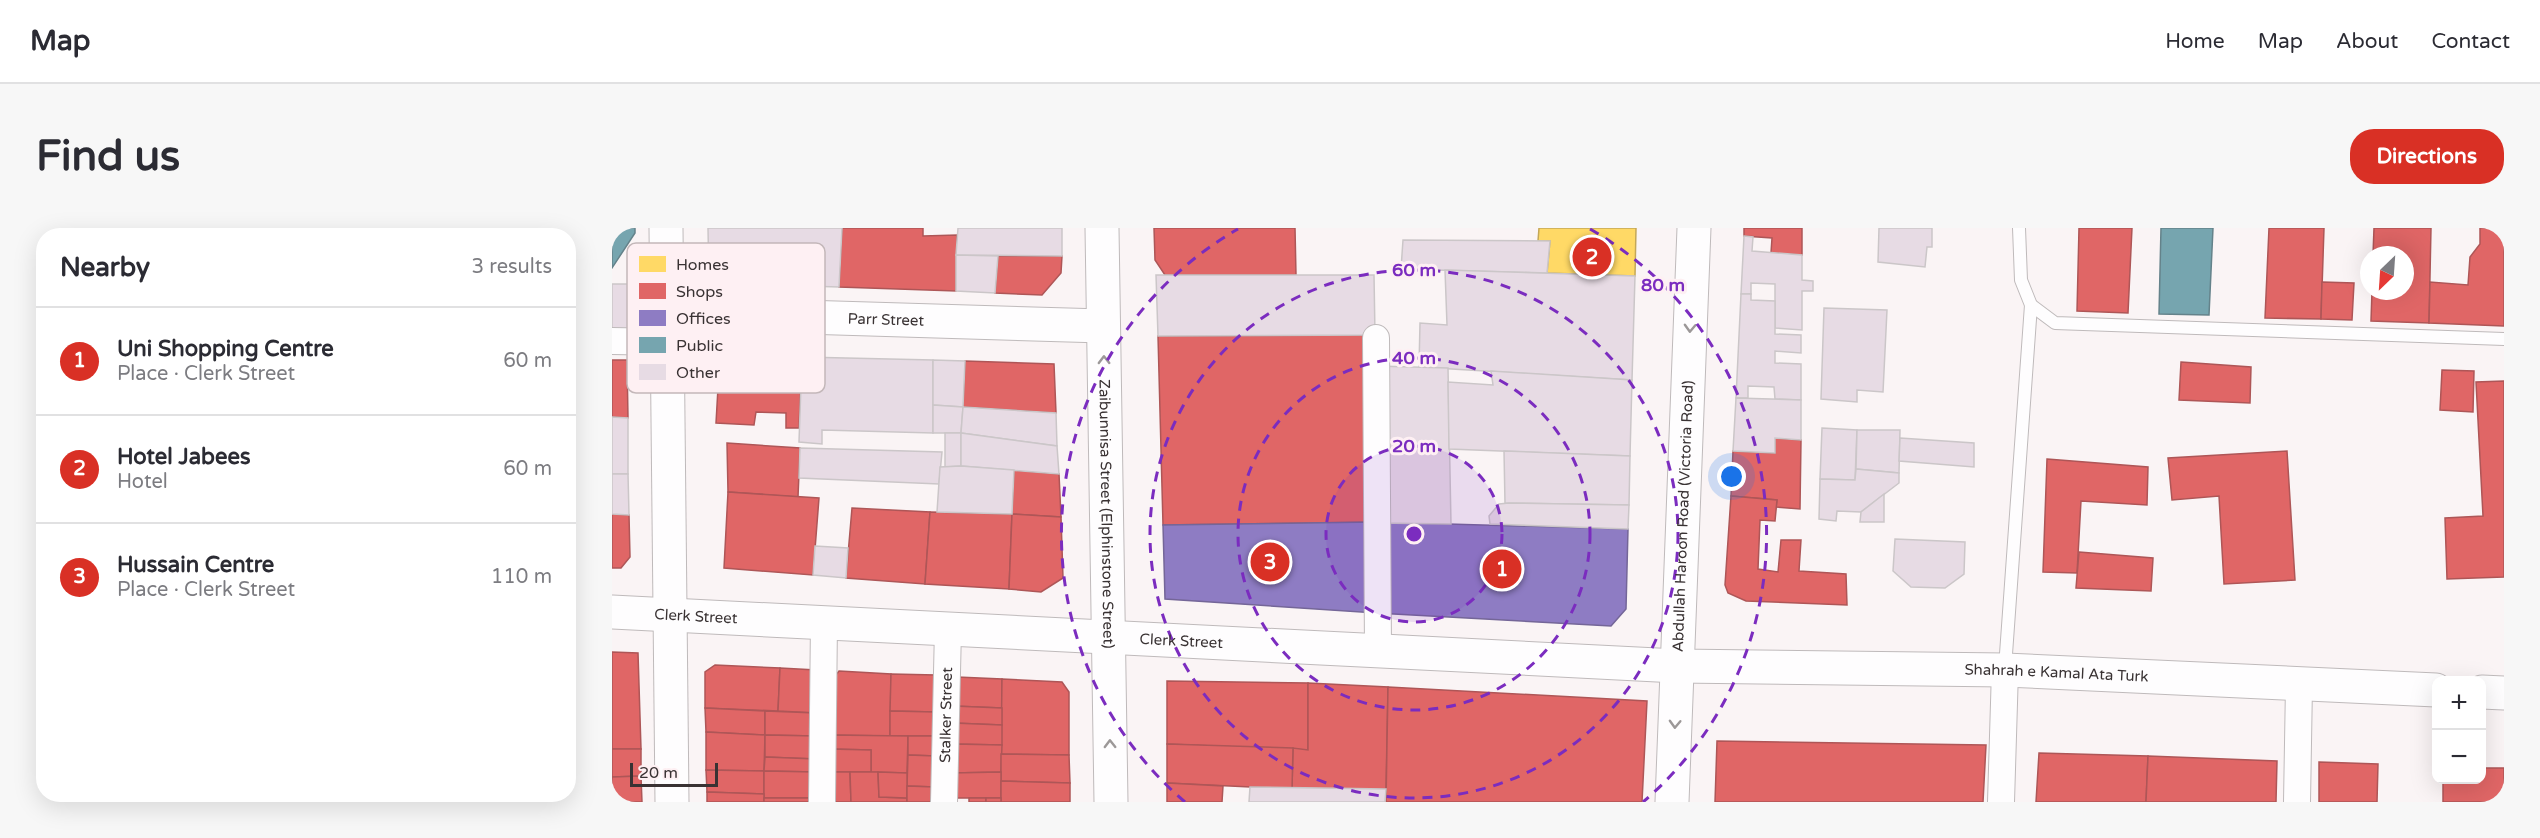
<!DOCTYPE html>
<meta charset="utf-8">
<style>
body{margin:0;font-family:"Varela Round",sans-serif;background:#f7f7f7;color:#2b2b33}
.controls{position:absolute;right:18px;bottom:18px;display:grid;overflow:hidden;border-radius:12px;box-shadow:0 6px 24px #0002}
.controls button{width:54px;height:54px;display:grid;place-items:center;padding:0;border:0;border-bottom:2px solid #e1e1e2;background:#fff;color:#2b2b33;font:30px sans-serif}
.compass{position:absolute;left:1748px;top:18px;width:54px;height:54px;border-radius:50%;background:#fff;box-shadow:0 6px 24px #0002;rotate:205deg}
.scale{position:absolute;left:18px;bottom:15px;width:88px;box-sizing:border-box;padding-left:6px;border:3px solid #393233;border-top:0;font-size:16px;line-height:21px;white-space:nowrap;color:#393233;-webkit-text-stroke:4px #fef0f3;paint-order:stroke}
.you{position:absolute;left:1120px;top:249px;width:21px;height:21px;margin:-15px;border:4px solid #fff;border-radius:50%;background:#1a73e8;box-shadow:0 0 0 9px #1a73e833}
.badge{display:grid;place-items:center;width:39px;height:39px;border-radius:50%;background:#d93025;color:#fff;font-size:20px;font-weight:700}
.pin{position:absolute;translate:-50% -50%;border:3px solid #fff;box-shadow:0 2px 6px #0006}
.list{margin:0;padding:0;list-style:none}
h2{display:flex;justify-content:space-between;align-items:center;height:78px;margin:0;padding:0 24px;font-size:26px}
h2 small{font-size:20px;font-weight:400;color:#7c7c81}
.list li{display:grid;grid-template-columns:39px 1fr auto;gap:18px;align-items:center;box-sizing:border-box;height:108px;padding:0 24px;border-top:2px solid #e1e1e2}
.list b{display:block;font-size:22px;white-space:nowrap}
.list p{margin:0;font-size:20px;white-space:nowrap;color:#7c7c81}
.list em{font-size:20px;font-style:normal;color:#7c7c81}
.map{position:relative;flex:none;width:1892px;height:574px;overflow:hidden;border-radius:24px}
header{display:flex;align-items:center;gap:36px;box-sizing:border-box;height:84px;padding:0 30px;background:#fff;border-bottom:2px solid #e1e1e2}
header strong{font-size:28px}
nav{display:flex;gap:33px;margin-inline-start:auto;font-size:21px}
.intro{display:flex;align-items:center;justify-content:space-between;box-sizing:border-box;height:144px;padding:0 36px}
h1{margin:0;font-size:42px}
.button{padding:15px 27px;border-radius:24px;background:#d93025;color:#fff;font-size:21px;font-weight:700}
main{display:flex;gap:36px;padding:0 36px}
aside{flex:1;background:#fff;border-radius:24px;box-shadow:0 6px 24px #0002}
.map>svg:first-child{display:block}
</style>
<header>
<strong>Map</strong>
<nav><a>Home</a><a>Map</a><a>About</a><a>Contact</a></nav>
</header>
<div class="intro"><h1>Find us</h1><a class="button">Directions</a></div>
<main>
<aside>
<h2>Nearby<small>3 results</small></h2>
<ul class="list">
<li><span class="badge">1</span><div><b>Uni Shopping Centre</b><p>Place · Clerk Street</p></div><em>60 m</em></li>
<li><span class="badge">2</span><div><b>Hotel Jabees</b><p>Hotel</p></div><em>60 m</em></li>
<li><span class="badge">3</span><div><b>Hussain Centre</b><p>Place · Clerk Street</p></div><em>110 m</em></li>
</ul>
</aside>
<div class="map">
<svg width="1892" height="574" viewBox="0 0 1892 574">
<rect width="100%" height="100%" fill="#faf4f5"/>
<polygon fill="#ffd966" stroke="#c4a757" stroke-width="1.5" points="927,0 1024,0 1023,48 935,45 938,13 926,13"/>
<g fill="#e06666" stroke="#ae5657" stroke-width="1.5">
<polygon points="230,0 311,0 311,8 345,7 344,63 227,59"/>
<polygon points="542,0 683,0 684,47 553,47 543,32"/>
<polygon points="1132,0 1190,0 1190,27 1159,25 1160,10 1132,8"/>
<polygon points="1467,0 1520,0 1516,85 1465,83"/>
<polygon points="1657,0 1712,0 1709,91 1653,90"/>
<polygon points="1762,0 1819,0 1817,95 1759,93 1760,63 1793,63 1793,27 1761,27"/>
<polygon points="1868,0 1892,0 1892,98 1817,95 1818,54 1856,57 1858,29 1868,16"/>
<polygon points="386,28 450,28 449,45 430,67 383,65"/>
<polygon points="1710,54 1742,55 1740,92 1709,91"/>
<polygon points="763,107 766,294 551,297 546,108"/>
<polygon points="108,125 190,129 187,200 174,200 174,185 144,184 142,197 104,195"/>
<polygon points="0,132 15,132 16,190 0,189"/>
<polygon points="353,133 442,136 444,185 351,179"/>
<polygon points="1569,134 1639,139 1638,175 1567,172"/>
<polygon points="1830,142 1862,143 1861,184 1828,182"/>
<polygon points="1892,153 1892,349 1835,351 1833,290 1871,288 1864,154"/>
<polygon points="1163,210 1189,212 1188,281 1164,279 1165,272 1119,268 1121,223 1163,225"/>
<polygon points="115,215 188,220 186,269 116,264"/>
<polygon points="1675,223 1683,352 1612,356 1607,268 1560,272 1556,230"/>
<polygon points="1435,231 1536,239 1535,277 1469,273 1465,345 1431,344"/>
<polygon points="402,242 447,246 449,289 400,286"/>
<polygon points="116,264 207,270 201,347 112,340"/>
<polygon points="1119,268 1165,272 1163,293 1148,292 1146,341 1166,344 1169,312 1189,312 1187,343 1234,346 1235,377 1134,373 1116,365 1113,357"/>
<polygon points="240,280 318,284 313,356 234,350"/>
<polygon points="318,284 400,286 397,361 313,356"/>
<polygon points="0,286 17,287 18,329 9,340 0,340"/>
<polygon points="400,286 449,289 451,350 429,364 397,361"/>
<polygon points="1467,324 1541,330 1539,363 1464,360"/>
<polygon points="0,424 26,425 29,521 0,521"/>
<polygon points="103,437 168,440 166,483 93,480 93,444"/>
<polygon points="168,440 204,442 204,485 166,483"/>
<polygon points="227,443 279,446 278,508 217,507 217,456"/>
<polygon points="279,446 324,447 324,484 278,483"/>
<polygon points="345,449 390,451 390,480 341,478"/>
<polygon points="390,451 450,454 457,464 457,527 389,526"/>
<polygon points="555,453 696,455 696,522 555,516"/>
<polygon points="696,455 776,459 774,561 680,561 681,520 696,522"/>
<polygon points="776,459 1035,473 1030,574 774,574"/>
<polygon points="341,478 390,480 390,497 341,495"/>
<polygon points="93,480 153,483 153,507 94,504"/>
<polygon points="153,483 204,485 204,508 153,507"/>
<polygon points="278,483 324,484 324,508 278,508"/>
<polygon points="341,495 390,497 390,517 341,516"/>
<polygon points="94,504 153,507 152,543 94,542"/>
<polygon points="153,507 204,508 204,531 153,529"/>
<polygon points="217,507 296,508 295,545 259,544 259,522 217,521"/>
<polygon points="296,508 324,508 324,528 296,527"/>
<polygon points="1105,513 1374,517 1371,574 1103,574"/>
<polygon points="341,516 390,517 389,544 340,545"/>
<polygon points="555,516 681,520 680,561 555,555"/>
<polygon points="0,521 29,521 29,548 0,549"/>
<polygon points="217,521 259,522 259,544 217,544"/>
<polygon points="1427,525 1536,528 1534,574 1424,574"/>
<polygon points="389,526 457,527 458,555 389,553"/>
<polygon points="296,527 324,528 323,559 295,558"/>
<polygon points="1536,528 1665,533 1664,574 1534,574"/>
<polygon points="153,529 204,531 204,544 152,543"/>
<polygon points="1707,534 1766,536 1765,574 1707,574"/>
<polygon points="1870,540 1892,540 1892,574 1831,574 1831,552 1870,552"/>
<polygon points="94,542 152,543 152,566 95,564"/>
<polygon points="152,543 204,544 204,570 152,570"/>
<polygon points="217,544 238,544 239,574 217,574"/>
<polygon points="238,544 266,544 267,569 295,570 295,574 239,574"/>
<polygon points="266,544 295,545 295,570 267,569"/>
<polygon points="389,544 389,570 340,570 340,545"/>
<polygon points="29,548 30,574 0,574 0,549"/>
<polygon points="389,553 458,555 458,574 389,574"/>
<polygon points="555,555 611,558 610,574 555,574"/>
<polygon points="295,558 323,559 323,574 295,574"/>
<polygon points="95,564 152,566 152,574 95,574"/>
<rect x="152" y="570" width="52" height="4"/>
<rect x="357" y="570" width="17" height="4"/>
<rect x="374" y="570" width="15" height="4"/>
</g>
<g fill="#8e7cc3" stroke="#746698" stroke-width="1.5">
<polygon points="766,294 764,385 553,371 551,297"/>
<polygon points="766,294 1016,301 1014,381 999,398 764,385"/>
</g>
<g fill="#76a5af" stroke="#64828a" stroke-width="1.5">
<polygon points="0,0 23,0 23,5 0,40"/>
<polygon points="1549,0 1601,0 1597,87 1547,86"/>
</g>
<g fill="#e7dbe4" stroke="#cbc6c8" stroke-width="1.5">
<polygon points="96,0 230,0 227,59 97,55"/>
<polygon points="346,0 450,0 450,28 344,27"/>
<polygon points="1267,0 1320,0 1320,19 1315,19 1313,39 1266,34"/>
<polygon points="1132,8 1141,9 1140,23 1190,27 1190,52 1201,53 1201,63 1190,63 1190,102 1163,100 1163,56 1139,55 1139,66 1129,66"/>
<polygon points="791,12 938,13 935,45 789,41"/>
<polygon points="344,27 386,28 383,65 344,63"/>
<polygon points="833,42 1023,48 1020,152 807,139 808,95 835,97"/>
<polygon points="544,47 762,47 763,107 546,108"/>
<polygon points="0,56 16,56 16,103 0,102"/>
<polygon points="1129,66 1139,66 1139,72 1163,73 1163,106 1189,107 1189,125 1163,123 1163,135 1189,136 1189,172 1163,171 1162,159 1136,158 1136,170 1124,170"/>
<polygon points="1212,80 1275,82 1271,164 1245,162 1245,174 1209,171"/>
<polygon points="190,129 321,132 321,205 210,202 210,216 187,214"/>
<polygon points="321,132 353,133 351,179 321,177"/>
<polygon points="764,138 836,140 839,296 765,295"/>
<polygon points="879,143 1020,152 1018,228 837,221 836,154 881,157"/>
<polygon points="1124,170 1189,172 1189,212 1163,210 1163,225 1121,223"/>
<polygon points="321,177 351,179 349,205 321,205"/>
<polygon points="351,179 444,185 445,218 349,205"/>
<polygon points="0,189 16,190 16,246 0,246"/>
<polygon points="1210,200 1245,202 1243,252 1208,251"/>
<polygon points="1245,202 1288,202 1287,245 1244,241"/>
<polygon points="333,205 349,205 349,238 333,239"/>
<polygon points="349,205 445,218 447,246 349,238"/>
<polygon points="1288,210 1362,215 1362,239 1287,233"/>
<polygon points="188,220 330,224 327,256 187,250"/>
<polygon points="892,223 1018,228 1017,277 893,275"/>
<polygon points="349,238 402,242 400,286 325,284 328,239"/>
<polygon points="1244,241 1287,245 1287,255 1249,284 1225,283 1224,293 1207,291 1208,251 1243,252"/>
<polygon points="0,246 16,246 17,287 0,286"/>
<polygon points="1272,266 1272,294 1248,294 1249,284"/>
<polygon points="897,275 1017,277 1016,301 878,296 877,288 887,276"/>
<polygon points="1283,311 1353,314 1352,346 1333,360 1299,359 1281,343"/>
<polygon points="203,318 236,320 234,350 201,347"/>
<polygon points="638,559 774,561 773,574 637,574"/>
</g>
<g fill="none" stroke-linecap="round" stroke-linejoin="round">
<defs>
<g id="lane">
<polyline points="1419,77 1443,95 1892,111"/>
<polyline points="1393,440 1419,77 1409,52 1407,0"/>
</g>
<g id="street">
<polyline points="764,110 766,422"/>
<polyline points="0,113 55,114"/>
<polyline points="210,574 212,394"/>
<path id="s1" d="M332,574l4,-173"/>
<polyline points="1389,574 1393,442"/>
<polyline points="1685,574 1687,457"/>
</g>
<g id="secondary">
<polyline points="54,0 60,574"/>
<path id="s2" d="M55,85l436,13"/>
<path id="s3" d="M0,384l1065,54 328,4 431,20"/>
<polyline points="1870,464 1892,465"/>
</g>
<g id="primary">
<path id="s4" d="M490,0l9,574"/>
<path id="s5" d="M1060,574l22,-574"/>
</g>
</defs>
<use href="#lane" stroke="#bfbabb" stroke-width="14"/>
<use href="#street" stroke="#bfbabb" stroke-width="28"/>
<use href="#secondary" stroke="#bfbabb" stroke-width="35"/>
<use href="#primary" stroke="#bfbabb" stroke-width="35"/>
<use href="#lane" stroke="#fefdfe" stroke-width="12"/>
<use href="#street" stroke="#fefdfe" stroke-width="26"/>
<use href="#secondary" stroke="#fefdfe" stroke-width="33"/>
<use href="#primary" stroke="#fefdfe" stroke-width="33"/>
</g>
<defs><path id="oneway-chevron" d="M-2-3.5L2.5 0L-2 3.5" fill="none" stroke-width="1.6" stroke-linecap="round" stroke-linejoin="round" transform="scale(1.5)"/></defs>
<g stroke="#9c9898">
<use href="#oneway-chevron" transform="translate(1078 100) rotate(92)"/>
<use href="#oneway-chevron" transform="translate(492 132) rotate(-91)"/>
<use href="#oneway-chevron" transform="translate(1063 496) rotate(92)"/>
<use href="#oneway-chevron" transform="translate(498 516) rotate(-91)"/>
</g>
<circle cx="802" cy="306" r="88" fill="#7b2cbf" fill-opacity=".12"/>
<g fill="none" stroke="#7b2cbf" stroke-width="3" stroke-dasharray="10 8">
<circle cx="802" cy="306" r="88"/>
<circle cx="802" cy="306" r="176"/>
<circle cx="802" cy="306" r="264"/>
<path d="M573 574A352 352 0 0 1 626 1M978 1A352 352 0 0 1 1031 574"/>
</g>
<g text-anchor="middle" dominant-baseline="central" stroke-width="6" stroke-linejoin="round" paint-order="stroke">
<g font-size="15" fill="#393233" stroke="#fef0f3">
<text stroke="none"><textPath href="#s2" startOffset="219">Parr Street</textPath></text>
<text stroke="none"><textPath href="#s4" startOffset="286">Zaibunnisa Street (Elphinstone Street)</textPath></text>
<text stroke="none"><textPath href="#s5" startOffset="286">Abdullah Haroon Road (Victoria Road)</textPath></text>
<text stroke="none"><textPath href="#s3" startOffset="84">Clerk Street</textPath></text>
<text stroke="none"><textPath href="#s3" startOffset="570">Clerk Street</textPath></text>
<text stroke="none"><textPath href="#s3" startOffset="1446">Shahrah e Kamal Ata Turk</textPath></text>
<text stroke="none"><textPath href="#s1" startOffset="87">Stalker Street</textPath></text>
</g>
</g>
<rect x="15" y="15" width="198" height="150" rx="9" fill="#fef0f3" stroke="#c3b7b9" stroke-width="1.5"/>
<rect x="27" y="28" width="27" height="16" fill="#ffd966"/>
<rect x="27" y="55" width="27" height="16" fill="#e06666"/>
<rect x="27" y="82" width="27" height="16" fill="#8e7cc3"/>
<rect x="27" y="109" width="27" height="16" fill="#76a5af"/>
<rect x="27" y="136" width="27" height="16" fill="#e7dbe4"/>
<g font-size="16" fill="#393233">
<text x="64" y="42">Homes</text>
<text x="64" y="69">Shops</text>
<text x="64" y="96">Offices</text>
<text x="64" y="123">Public</text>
<text x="64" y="150">Other</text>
</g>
<circle cx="802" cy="306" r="9" fill="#7b2cbf" stroke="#fef0f3" stroke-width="3"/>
<g font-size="18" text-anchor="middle" font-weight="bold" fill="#7b2cbf" stroke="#fef0f3" stroke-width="6" stroke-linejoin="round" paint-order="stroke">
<text x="802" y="48">60 m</text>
<text x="1051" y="63">80 m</text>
<text x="802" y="136">40 m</text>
<text x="802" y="224">20 m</text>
</g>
</svg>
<div class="controls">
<button>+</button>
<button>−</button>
</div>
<svg class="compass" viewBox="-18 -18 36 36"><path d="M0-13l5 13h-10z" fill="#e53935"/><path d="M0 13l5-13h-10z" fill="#7c7c81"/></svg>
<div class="scale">20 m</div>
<div class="you"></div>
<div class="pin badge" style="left:890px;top:341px">1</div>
<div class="pin badge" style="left:980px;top:29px">2</div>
<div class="pin badge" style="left:658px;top:334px">3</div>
</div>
</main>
